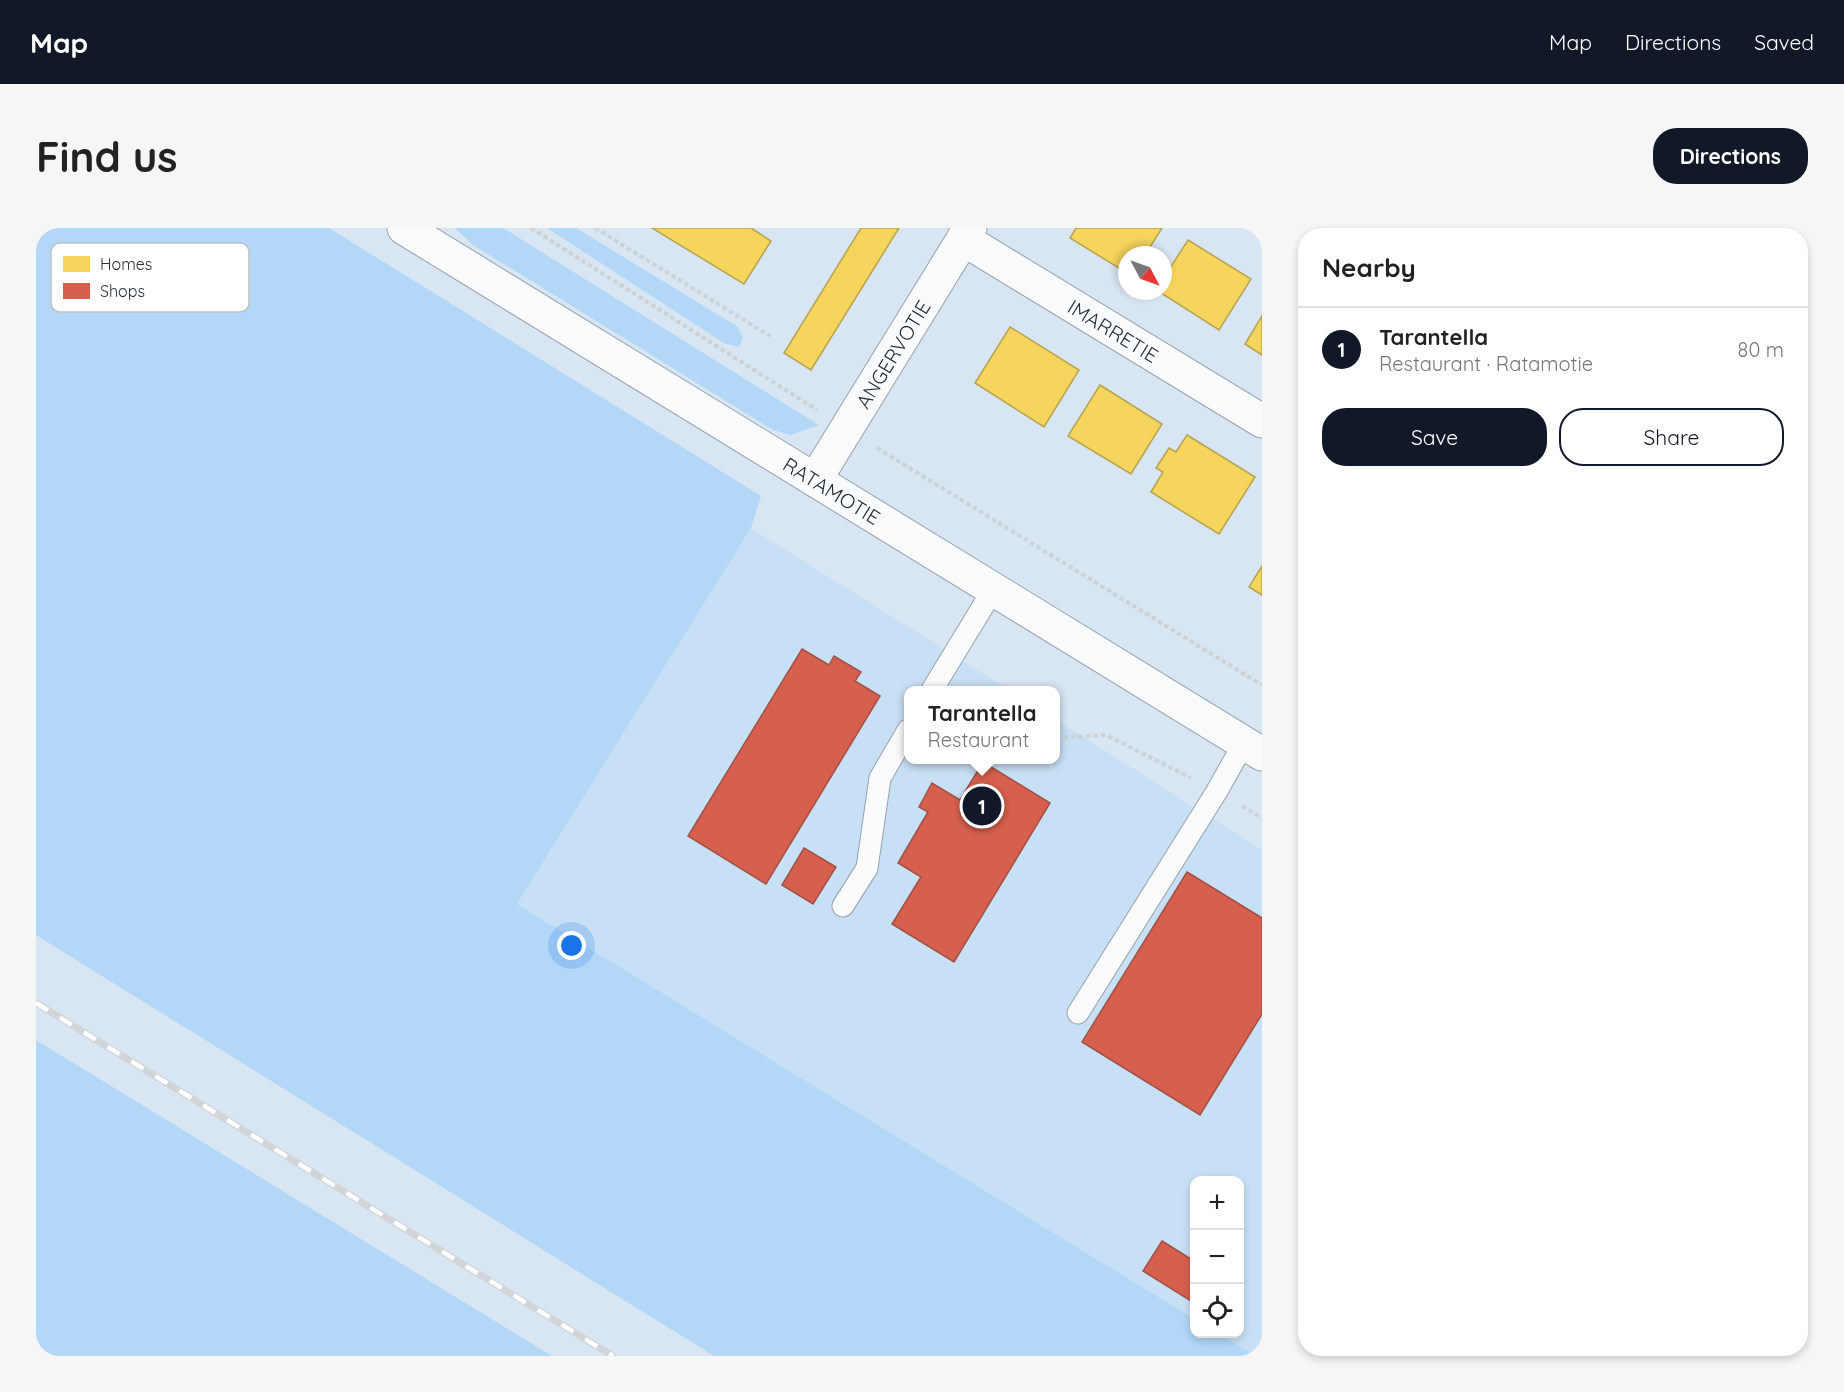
<!DOCTYPE html>
<meta charset="utf-8">
<style>
body{margin:0;font-family:Quicksand,sans-serif;background:#f6f6f6;color:#222}
.controls{position:absolute;right:18px;bottom:18px;display:grid;overflow:hidden;border-radius:12px;box-shadow:0 3px 9px #0003}
.controls button{width:54px;height:54px;display:grid;place-items:center;padding:0;border:0;border-bottom:2px solid #e0e0e0;background:#fff;color:#222;font:30px sans-serif}
.compass{position:absolute;left:1082px;top:18px;width:54px;height:54px;border-radius:50%;background:#fff;box-shadow:0 3px 9px #0003;rotate:131deg}
.you{position:absolute;left:536px;top:718px;width:21px;height:21px;margin:-15px;border:4px solid #fff;border-radius:50%;background:#1a73e8;box-shadow:0 0 0 9px #1a73e833}
.badge{display:grid;place-items:center;width:39px;height:39px;border-radius:50%;background:#111827;color:#fff;font-size:20px;font-weight:700}
.pin{position:absolute;translate:-50% -50%;border:3px solid #fff;box-shadow:0 2px 6px #0006}
.popup{position:absolute;left:868px;top:458px;width:156px;height:78px;box-sizing:border-box;display:grid;place-content:center;border-radius:12px;background:#fff;filter:drop-shadow(0 2px 4px #0005);font-size:20px;white-space:nowrap;color:#767676}
.popup b{font-size:22px;color:#222}
.popup::after{content:'';position:absolute;left:50%;top:100%;margin-left:-12px;border:12px solid transparent;border-top-color:#fff}
.list{margin:0;padding:0;list-style:none}
h2{display:flex;justify-content:space-between;align-items:center;height:78px;margin:0;padding:0 24px;font-size:26px}
h2 small{font-size:20px;font-weight:400;color:#767676}
.list li{display:grid;grid-template-columns:39px 1fr auto;gap:18px;align-items:center;box-sizing:border-box;height:84px;padding:0 24px;border-top:2px solid #e0e0e0}
.list b{display:block;font-size:22px;white-space:nowrap}
.list p{margin:0;font-size:20px;white-space:nowrap;color:#767676}
.list em{font-size:20px;font-style:normal;color:#767676}
.actions{display:flex;gap:12px;padding:18px 24px}
.actions a{flex:1;padding:14px 0;border:2px solid #111827;border-radius:24px;text-align:center;font-size:21px;color:#111827}
.actions .main{background:#111827;color:#fff}
.icon{flex:none;width:33px;height:33px;fill:none;stroke:currentColor;stroke-width:2;stroke-linecap:round;stroke-linejoin:round}
.map{position:relative;flex:none;width:1226px;height:1128px;overflow:hidden;border-radius:24px}
header{display:flex;align-items:center;gap:36px;box-sizing:border-box;height:84px;padding:0 30px;background:#111827;color:#fff}
header strong{font-size:28px}
nav{display:flex;gap:33px;margin-inline-start:auto;font-size:21px}
.intro{display:flex;align-items:center;justify-content:space-between;box-sizing:border-box;height:144px;padding:0 36px}
h1{margin:0;font-size:42px}
.button{padding:15px 27px;border-radius:24px;background:#111827;color:#fff;font-size:21px;font-weight:700}
main{display:flex;gap:36px;padding:0 36px}
aside{flex:1;background:#fff;border-radius:24px;box-shadow:0 3px 9px #0003}
.map>svg:first-child{display:block}
</style>
<header>
<strong>Map</strong>
<nav><a>Map</a><a>Directions</a><a>Saved</a></nav>
</header>
<div class="intro"><h1>Find us</h1><a class="button">Directions</a></div>
<main>
<div class="map">
<svg width="1226" height="1128" viewBox="0 0 1226 1128">
<rect width="100%" height="100%" fill="#d8e5f2"/>
<polygon fill="#c8e0f5" points="715,300 973,462 872,462 872,532 1020,532 1020,492 1226,622 1226,1128 1219,1128 1181,1106 1204,1106 1204,952 1158,952 1158,1092 481,676"/>
<g fill="#b3d7f7">
<polygon points="0,0 293,0 725,268 715,300 481,676 1158,1091 1158,1106 1183,1106 1220,1128 678,1128 0,707"/>
<polygon points="419,0 467,0 783,197 755,207 737,202 437,17"/>
<polygon points="511,0 540,0 702,99 707,110 703,119 688,115"/>
<polygon points="0,812 516,1128 0,1128"/>
</g>
<g fill="#f6d55c" stroke="#b7a351" stroke-width="1.5">
<polygon points="616,0 715,0 735,13 708,56"/>
<polygon points="825,0 863,0 775,142 748,125"/>
<polygon points="1040,0 1126,0 1109,27 1091,27 1091,45 1034,10"/>
<polygon points="1152,12 1215,51 1183,102 1122,63 1127,63 1127,51"/>
<polygon points="1226,88 1226,127 1209,116"/>
<polygon points="974,99 1043,142 1008,199 939,155"/>
<polygon points="1064,157 1126,196 1095,246 1032,208"/>
<polygon points="1151,207 1219,249 1183,306 1115,264 1127,244 1120,240 1133,220 1140,224"/>
<polygon points="1226,338 1226,367 1213,359"/>
</g>
<g fill="#d6604d" stroke="#a15147" stroke-width="1.5">
<polygon points="766,421 793,437 798,428 825,444 819,453 844,468 730,656 652,608"/>
<polygon points="947,534 1014,575 918,734 856,696 885,649 862,635 892,584 883,579 896,555 924,572"/>
<polygon points="768,620 800,639 777,676 746,657"/>
<polygon points="1151,644 1226,690 1226,786 1164,887 1046,814"/>
<polygon points="1126,1013 1158,1033 1158,1075 1107,1043"/>
</g>
<g fill="none" stroke-linecap="round" stroke-linejoin="round">
<defs>
<g id="lane">
<polyline points="896,462 957,362"/>
<polyline points="807,678 831,640 844,550 872,502"/>
<polyline points="1042,785 1181,563 1208,515"/>
</g>
<g id="street">
<path id="s1" d="M927,11l299,182"/>
<path id="s2" d="M779,252l155,-252"/>
</g>
<g id="secondary">
<path id="s3" d="M368,0l858,526"/>
</g>
</defs>
<use href="#lane" stroke="#99a2ac" stroke-width="23"/>
<use href="#street" stroke="#99a2ac" stroke-width="35"/>
<use href="#secondary" stroke="#99a2ac" stroke-width="35"/>
<g stroke="#ced2d6" stroke-width="4" stroke-dasharray="4.5 3" stroke-linecap="butt">
<polyline points="495,0 781,182"/>
<polyline points="559,0 734,108"/>
<polyline points="841,220 1226,457"/>
<polyline points="1020,510 1070,507 1155,550"/>
<polyline points="1206,578 1226,590"/>
</g>
<use href="#lane" stroke="#f9fbfd" stroke-width="21"/>
<use href="#street" stroke="#f9fbfd" stroke-width="33"/>
<use href="#secondary" stroke="#f9fbfd" stroke-width="33"/>
<defs>
<polyline id="rail" points="0,775 577,1128"/>
</defs>
<use href="#rail" stroke="#d1d5d8" stroke-width="7"/>
<use href="#rail" stroke="#fff" stroke-width="4.5" stroke-dasharray="14" stroke-linecap="butt"/>
</g>
<g text-anchor="middle" dominant-baseline="central" stroke-width="6" stroke-linejoin="round" paint-order="stroke">
<g font-size="20" fill="#252f38" stroke="#fff">
<text stroke="none"><textPath href="#s1" startOffset="176">IMARRETIE</textPath></text>
<text stroke="none"><textPath href="#s2" startOffset="148">ANGERVOTIE</textPath></text>
<text stroke="none"><textPath href="#s3" startOffset="502">RATAMOTIE</textPath></text>
</g>
</g>
<rect x="15" y="15" width="198" height="69" rx="9" fill="#fff" stroke="#bec1c3" stroke-width="1.5"/>
<rect x="27" y="28" width="27" height="16" fill="#f6d55c"/>
<rect x="27" y="55" width="27" height="16" fill="#d6604d"/>
<g font-size="16" fill="#252f38">
<text x="64" y="42">Homes</text>
<text x="64" y="69">Shops</text>
</g>
</svg>
<div class="controls">
<button>+</button>
<button>−</button>
<button><svg class="icon" aria-label="locate" viewBox="0 0 24 24"><circle cx="12" cy="12" r="6"/><path d="M12 2v4M12 18v4M2 12h4M18 12h4"/></svg></button>
</div>
<svg class="compass" viewBox="-18 -18 36 36"><path d="M0-13l5 13h-10z" fill="#e53935"/><path d="M0 13l5-13h-10z" fill="#767676"/></svg>
<div class="you"></div>
<div class="pin badge" style="left:946px;top:578px">1</div>
<div class="popup"><b>Tarantella</b>Restaurant</div>
</div>
<aside>
<h2>Nearby<small></small></h2>
<ul class="list">
<li><span class="badge">1</span><div><b>Tarantella</b><p>Restaurant · Ratamotie</p></div><em>80 m</em></li>
</ul>
<div class="actions"><a class="main">Save</a><a>Share</a></div>
</aside>
</main>
